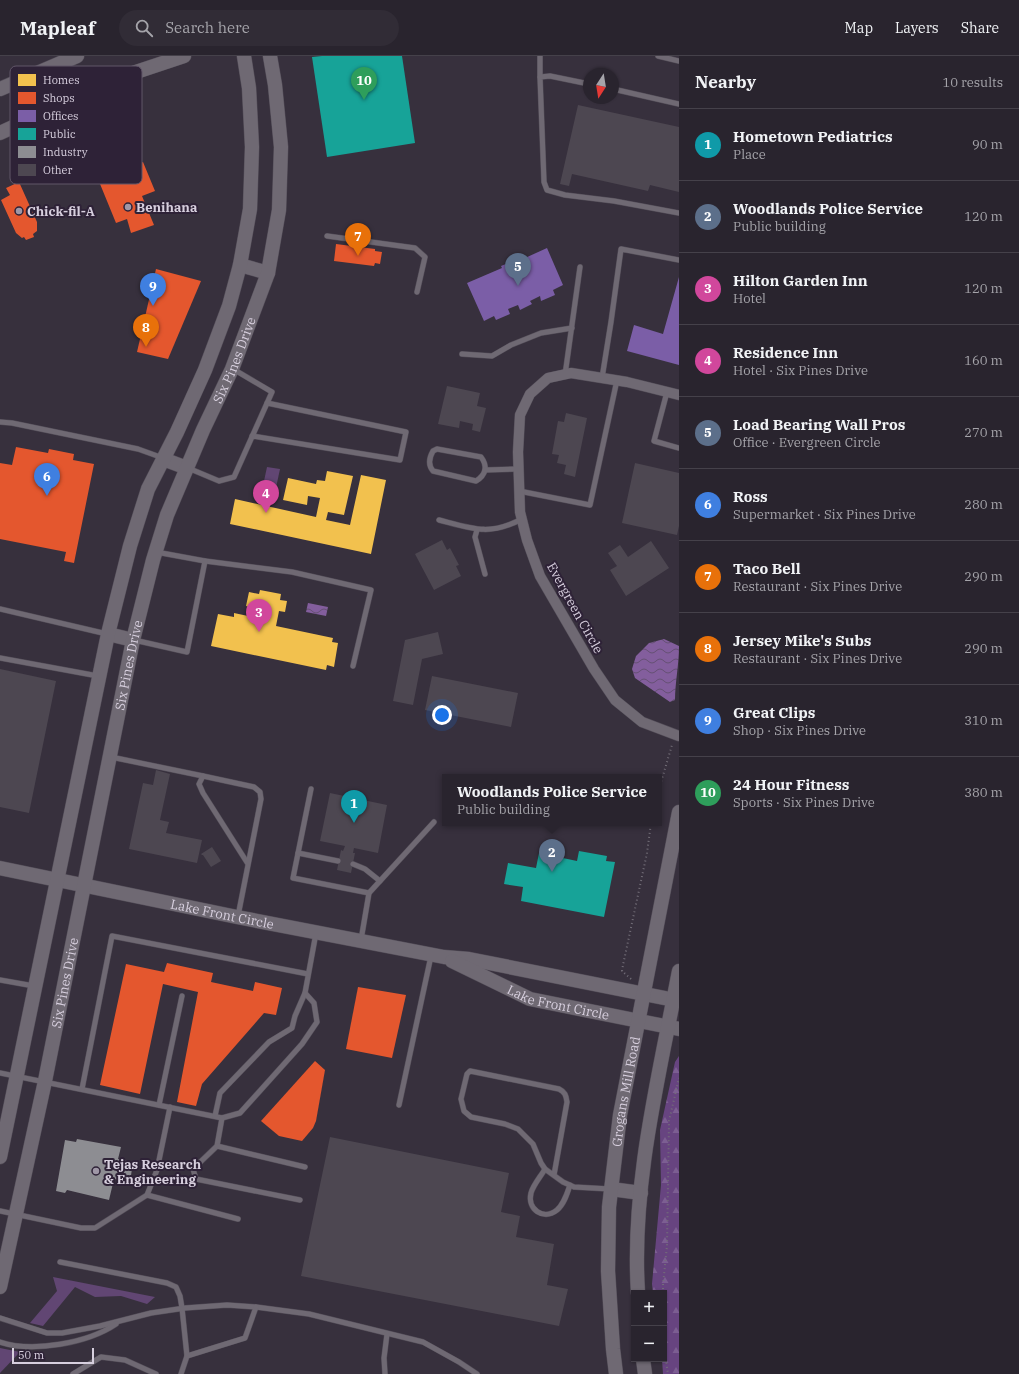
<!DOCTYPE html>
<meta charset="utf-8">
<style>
body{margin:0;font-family:"IBM Plex Serif",serif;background:#312c36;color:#f1f3f6}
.controls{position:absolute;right:12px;bottom:12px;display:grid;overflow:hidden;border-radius:0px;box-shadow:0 1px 3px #0004}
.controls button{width:36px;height:36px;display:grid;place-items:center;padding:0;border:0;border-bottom:1px solid #45414a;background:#29242e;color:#f1f3f6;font:20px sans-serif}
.compass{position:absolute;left:583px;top:12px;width:36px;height:36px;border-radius:50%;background:#29242e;box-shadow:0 1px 3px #0004;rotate:192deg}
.scale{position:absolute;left:12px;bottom:10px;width:82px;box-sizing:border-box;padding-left:4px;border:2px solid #d7cfde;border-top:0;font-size:11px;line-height:14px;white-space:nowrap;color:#d7cfde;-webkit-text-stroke:3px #2e2237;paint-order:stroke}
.you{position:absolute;left:442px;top:659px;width:14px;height:14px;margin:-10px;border:3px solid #fff;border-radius:50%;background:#1a73e8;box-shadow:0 0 0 6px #1a73e833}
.badge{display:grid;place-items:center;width:26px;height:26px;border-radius:50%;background:#db2777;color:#fff;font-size:13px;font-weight:700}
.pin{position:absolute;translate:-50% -33px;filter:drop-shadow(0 1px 2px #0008)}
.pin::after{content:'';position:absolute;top:21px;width:14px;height:12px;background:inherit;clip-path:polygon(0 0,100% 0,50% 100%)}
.popup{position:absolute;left:442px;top:718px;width:220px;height:52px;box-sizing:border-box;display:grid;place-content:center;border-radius:0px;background:#29242e;filter:drop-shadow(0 1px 3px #0005);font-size:13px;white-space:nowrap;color:#a5a4aa}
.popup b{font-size:15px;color:#f1f3f6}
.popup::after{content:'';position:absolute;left:50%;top:100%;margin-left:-8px;border:8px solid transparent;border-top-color:#29242e}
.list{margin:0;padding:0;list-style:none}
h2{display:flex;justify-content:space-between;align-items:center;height:52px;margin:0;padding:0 16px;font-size:17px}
h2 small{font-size:13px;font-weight:400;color:#a5a4aa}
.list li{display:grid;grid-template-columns:26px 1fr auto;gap:12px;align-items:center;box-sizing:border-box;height:72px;padding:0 16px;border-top:1px solid #45414a}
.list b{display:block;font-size:15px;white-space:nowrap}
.list p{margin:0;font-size:13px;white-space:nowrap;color:#a5a4aa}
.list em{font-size:13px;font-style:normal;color:#a5a4aa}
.icon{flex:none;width:22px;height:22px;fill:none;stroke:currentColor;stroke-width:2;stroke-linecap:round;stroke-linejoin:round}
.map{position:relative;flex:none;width:679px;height:1318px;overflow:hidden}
header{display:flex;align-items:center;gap:24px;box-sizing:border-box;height:56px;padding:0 20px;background:#29242e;border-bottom:1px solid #45414a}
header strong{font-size:19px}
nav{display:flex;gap:22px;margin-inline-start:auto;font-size:14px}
.search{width:280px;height:36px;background:#312c36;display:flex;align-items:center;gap:10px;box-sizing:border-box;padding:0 14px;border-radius:22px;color:#a5a4aa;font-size:15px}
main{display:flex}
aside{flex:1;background:#29242e}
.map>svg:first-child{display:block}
</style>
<header>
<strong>Mapleaf</strong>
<div class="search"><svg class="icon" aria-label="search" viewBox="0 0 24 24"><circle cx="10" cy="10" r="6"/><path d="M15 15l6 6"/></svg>Search here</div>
<nav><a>Map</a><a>Layers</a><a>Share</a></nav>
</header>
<main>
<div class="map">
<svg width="679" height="1318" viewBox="0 0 679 1318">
<defs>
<pattern id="forest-firs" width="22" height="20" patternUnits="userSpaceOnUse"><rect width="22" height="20" fill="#674480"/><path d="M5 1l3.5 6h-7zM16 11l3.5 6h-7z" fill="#7c5e92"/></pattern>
<pattern id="water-waves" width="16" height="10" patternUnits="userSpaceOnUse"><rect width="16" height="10" fill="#835e9d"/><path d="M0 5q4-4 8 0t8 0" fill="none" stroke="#655074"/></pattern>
</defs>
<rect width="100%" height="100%" fill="#37303d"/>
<g fill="#614673">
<polygon points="267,411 280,413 274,441 261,439"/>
<polygon points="53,1221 155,1241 147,1248 121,1240 95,1241 75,1231 43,1270 30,1267 57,1235"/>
<polygon points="0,1292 20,1296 0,1317"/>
</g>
<polygon fill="url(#forest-firs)" points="679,1000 679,1318 663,1318 662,1303 664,1303 664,1237 653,1237 652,1228 661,1129 660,1074 675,1006"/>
<g fill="url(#water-waves)">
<polygon points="308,547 328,551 326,560 306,556"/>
<path d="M664,583l15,7c0,19 -4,36 -4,54l-5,2 -35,-24 -3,-9 4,-13 13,-13z"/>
</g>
<g fill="#f2c14e">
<polygon points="327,415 353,420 344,459 328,456 326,464 350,469 361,419 386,424 371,498 230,468 235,443 316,461 320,442 308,440 307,449 283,444 288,422 316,428 317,424 325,425"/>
<polygon points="260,534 281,538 280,544 287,545 285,556 279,555 276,570 333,582 332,586 338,587 334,611 327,609 326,614 211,590 218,558 234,561 234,557 248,560 249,551 246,550 249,536 259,538"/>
</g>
<g fill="#e4572e">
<polygon points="143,106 155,135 142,140 154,169 131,177 127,163 116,167 98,123"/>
<polygon points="19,126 37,166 37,175 33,178 34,181 26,184 24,181 22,182 16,177 1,144 10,139 6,132"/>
<polygon points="336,188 375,193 375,195 382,196 380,208 375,207 374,210 334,205"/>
<polygon points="156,213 201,225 168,303 137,296"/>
<polygon points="16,391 48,397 49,393 74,398 73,404 94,408 74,507 64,505 66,496 0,483 0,407 12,409"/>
<polygon points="167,907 213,917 211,926 253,935 255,926 282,932 276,959 264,957 202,1028 196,1050 177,1046 198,936 163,928 140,1038 100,1029 126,908 164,916"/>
<polygon points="358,931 406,939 392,1002 346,993"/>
<polygon points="315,1005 325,1014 316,1065 313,1072 302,1085 279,1080 261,1065"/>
</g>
<g fill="#7b5ea7">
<polygon points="547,192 563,229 553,234 555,239 541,245 540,240 530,245 532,248 520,254 518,249 508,253 510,258 496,264 494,260 484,265 467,227 502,212 501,210 513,205 514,207"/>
<polygon points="679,221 679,309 627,295 634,269 663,278"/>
</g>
<g fill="#17a398">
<polygon points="322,0 402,0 415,87 327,101 312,1"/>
<polygon points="579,795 607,800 606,805 615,806 604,861 521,845 523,831 504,828 508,807 536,812 539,797 577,805"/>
</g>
<polygon fill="#8d8d92" points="77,1083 121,1091 118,1103 133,1106 130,1126 114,1123 109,1144 67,1134 65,1137 56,1135 65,1084 76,1086"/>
<g fill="#4d4751">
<polygon points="578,49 679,71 679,136 650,129 648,135 572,118 569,130 560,128"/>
<polygon points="447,330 480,337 477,350 486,352 480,376 472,374 473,368 460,365 459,372 438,368"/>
<polygon points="566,357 587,362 575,421 564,418 566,409 557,407 559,399 552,398 558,365 564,366"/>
<polygon points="635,407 679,417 679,470 677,479 622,467"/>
<polygon points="442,484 447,494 450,492 459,509 456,510 461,520 434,534 415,498"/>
<polygon points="651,485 669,512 626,540 610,514 617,510 608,497 620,489 628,501"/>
<polygon points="438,576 443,598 422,603 413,649 393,645 405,584"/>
<polygon points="0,613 56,625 29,757 0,751"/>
<polygon points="432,620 518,637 511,671 425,654"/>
<polygon points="156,714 170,718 160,764 169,766 166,777 202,784 197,807 129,793 143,727 153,729"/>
<polygon points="330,737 387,749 378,797 354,792 353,797 355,797 351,817 337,814 341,794 343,795 345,790 320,785"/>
<polygon points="212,791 221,805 211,811 203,799 202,799 201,798"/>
<polygon points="330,1081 509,1117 501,1156 520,1160 516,1181 554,1188 547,1229 568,1233 559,1270 301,1220"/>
</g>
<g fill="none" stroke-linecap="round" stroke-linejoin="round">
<defs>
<g id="lane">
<polyline points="658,0 679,5"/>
<polyline points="540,21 540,0"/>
<polyline points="589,28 550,20 540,21 544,126 547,134 565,139 614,145 679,157"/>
<polyline points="613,33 679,48"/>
<polyline points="327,180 415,192 425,201 417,236"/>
<polyline points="462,298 492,300 511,289 541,277 572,272"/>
<polyline points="565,319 580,211"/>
<polyline points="602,322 611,266 621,193 679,204"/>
<polyline points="667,336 654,385 679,392"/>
<polyline points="0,366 12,367 138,393 163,402"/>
<polyline points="252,380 400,404 406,376 267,347"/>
<path d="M437,393l44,8c7,9 5,18 -5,24l-43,-10c-5,-6 -4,-13 0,-20z"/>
<polyline points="188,412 219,425 234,421 272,336 233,313"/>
<polyline points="485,414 518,413"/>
<polyline points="519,435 590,449 617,324"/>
<path d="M439,464c34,9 50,16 83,-1"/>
<polyline points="477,474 475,481 485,518"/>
<polyline points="156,496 205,505 292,516 371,534 353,610"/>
<polyline points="0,553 107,578"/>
<polyline points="134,584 187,596 205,505"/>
<polyline points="0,602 98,620"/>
<polyline points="111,701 203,720"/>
<polyline points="311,733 293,822 369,837"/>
<polyline points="298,797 338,805"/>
<polyline points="353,808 365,813 380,825"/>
<polyline points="238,860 261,743 260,736 254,731 203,720 199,728 203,737 248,808"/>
<polyline points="361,884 369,837 434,766"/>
<polyline points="0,924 34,930"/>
<polyline points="0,1017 222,1062 240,1057 302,988 317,966 314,947 305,937 316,877"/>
<polyline points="82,1033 112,880 308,918"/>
<polyline points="159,1049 182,940"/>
<polyline points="399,1049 431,900"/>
<polyline points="215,1060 220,1037 269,986 292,972 295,960 305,937"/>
<polyline points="222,1062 217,1090 193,1113 196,1123 300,1144"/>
<polyline points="217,1090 305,1111"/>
<path d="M545,1113c-4,7 -12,16 -14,24 -4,16 12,28 26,17 7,-6 10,-16 13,-25"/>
<path d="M554,1119l13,-73c-1,-7 -2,-10 -8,-13l-89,-18 -3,3 -6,25 3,12 7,6 34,7 13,5 15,15 8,19 4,6 18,13 11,5 36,2"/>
<polyline points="147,1139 238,1163"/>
<polyline points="0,1155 81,1172 95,1172 147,1139 157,1114 170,1051"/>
<polyline points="60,1206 167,1227 176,1231 180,1240 182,1252 187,1300 181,1318"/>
<polyline points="0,1262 47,1277 62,1277 100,1270 151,1257 185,1252 227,1249 256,1251 309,1258 423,1286 459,1306 477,1318"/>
<path d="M0,1286c33,11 88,1 116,-18"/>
<polyline points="187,1300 245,1282 256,1251"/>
<polyline points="73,1318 101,1301 125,1304 156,1318"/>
<polyline points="385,1318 384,1302 387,1278"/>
</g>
<polyline id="street" points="679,339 627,326 571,317 548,322 530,338 520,359 518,396 520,456 527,484 540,520 594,613 615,644 642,666 679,680"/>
<g id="secondary">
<polyline points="0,33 77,0"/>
<polyline points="0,77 124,20 184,0"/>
<polyline points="240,209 268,217"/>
<polyline points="163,403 187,412"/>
<polyline points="108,578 133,584"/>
<path id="s1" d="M0,812l237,49 207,40 25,2 210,42"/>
<path id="s2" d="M452,905l78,38 149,30"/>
<polyline points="0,1101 108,578 130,490 148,433 177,376 205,314 229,250 240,209 250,153 252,91 249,32 244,0"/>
<polyline points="611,1133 641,1137"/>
<path id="s3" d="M0,1231l45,-206 88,-441 20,-80 14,-45 36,-85 29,-61 36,-96 11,-63 2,-63 -6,-62 -5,-29"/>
<path d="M638,1237c-7,-107 21,-217 41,-322"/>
<polyline points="643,1303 645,1318"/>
<path id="s4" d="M616,1318l-3,-25 -5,-78 1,-64 11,-92 59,-303"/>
</g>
</defs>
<use href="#lane" stroke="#534d58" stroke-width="6"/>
<use href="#street" stroke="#534d58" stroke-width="11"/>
<use href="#secondary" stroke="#534d58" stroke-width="15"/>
<g stroke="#736e78" stroke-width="2" stroke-dasharray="1 3" stroke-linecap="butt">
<polyline points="659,733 672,689"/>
<polyline points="631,923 622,915 623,909 647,797 651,767"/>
<polyline points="663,1237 663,1229 667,1190 669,1065 679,1022"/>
<polyline points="664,1257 664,1261"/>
<polyline points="664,1291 668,1318"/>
</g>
<use href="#lane" stroke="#6f6973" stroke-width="5"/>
<use href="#street" stroke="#6f6973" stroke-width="10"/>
<use href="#secondary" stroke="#6f6973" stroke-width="14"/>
</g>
<g fill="#9f97a6" stroke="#2e2237" stroke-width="1.5">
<circle cx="128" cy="151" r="4"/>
<circle cx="19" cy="155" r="4"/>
<circle cx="96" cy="1115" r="4"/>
</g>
<g text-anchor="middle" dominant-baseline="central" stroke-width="4" stroke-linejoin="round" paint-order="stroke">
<g font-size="13" font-weight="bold" fill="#d7cfde" stroke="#2e2237" text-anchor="start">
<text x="136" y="151">Benihana</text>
<text x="27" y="155">Chick-fil-A</text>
<text x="104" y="1108">Tejas Research<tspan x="104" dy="15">&amp; Engineering</tspan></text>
</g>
<g font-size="13" fill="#d7cfde" stroke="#2e2237">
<text stroke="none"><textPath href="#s3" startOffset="959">Six Pines Drive</textPath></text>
<text transform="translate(575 552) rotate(61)">Evergreen Circle</text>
<text stroke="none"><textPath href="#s3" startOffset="635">Six Pines Drive</textPath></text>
<text stroke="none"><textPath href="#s1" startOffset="227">Lake Front Circle</textPath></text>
<text stroke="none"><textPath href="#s3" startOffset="311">Six Pines Drive</textPath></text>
<text stroke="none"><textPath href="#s2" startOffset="115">Lake Front Circle</textPath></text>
<text stroke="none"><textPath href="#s4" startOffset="284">Grogans Mill Road</textPath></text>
</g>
</g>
<rect x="10" y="10" width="132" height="118" rx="6" fill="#2e2237" stroke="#615669" stroke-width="1"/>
<rect x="18" y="18" width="18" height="12" fill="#f2c14e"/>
<rect x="18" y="36" width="18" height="12" fill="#e4572e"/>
<rect x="18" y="54" width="18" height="12" fill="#7b5ea7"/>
<rect x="18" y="72" width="18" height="12" fill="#17a398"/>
<rect x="18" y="90" width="18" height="12" fill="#8d8d92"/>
<rect x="18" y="108" width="18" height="12" fill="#4d4751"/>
<g font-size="11" fill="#d7cfde">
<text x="43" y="28">Homes</text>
<text x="43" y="46">Shops</text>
<text x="43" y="64">Offices</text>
<text x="43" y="82">Public</text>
<text x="43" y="100">Industry</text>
<text x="43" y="118">Other</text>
</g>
</svg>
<div class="controls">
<button>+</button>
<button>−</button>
</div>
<svg class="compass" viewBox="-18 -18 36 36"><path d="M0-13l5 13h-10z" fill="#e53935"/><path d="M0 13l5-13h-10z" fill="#a5a4aa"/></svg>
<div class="scale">50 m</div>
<div class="you"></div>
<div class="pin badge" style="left:354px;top:767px;background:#0f9aa8">1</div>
<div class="pin badge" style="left:552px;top:816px;background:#5c6f8a">2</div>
<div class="popup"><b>Woodlands Police Service</b>Public building</div>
<div class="pin badge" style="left:259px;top:576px;background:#d1479c">3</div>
<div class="pin badge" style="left:266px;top:457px;background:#d1479c">4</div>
<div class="pin badge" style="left:518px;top:230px;background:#5c6f8a">5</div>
<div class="pin badge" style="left:47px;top:440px;background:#3f7fe0">6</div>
<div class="pin badge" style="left:358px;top:200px;background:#e8710a">7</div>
<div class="pin badge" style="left:146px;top:291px;background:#e8710a">8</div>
<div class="pin badge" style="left:153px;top:250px;background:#3f7fe0">9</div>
<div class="pin badge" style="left:364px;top:44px;background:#2e9e5b">10</div>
</div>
<aside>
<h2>Nearby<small>10 results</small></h2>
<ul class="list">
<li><span class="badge" style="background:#0f9aa8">1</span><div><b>Hometown Pediatrics</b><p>Place</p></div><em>90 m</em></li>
<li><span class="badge" style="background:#5c6f8a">2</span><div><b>Woodlands Police Service</b><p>Public building</p></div><em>120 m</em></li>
<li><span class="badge" style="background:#d1479c">3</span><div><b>Hilton Garden Inn</b><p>Hotel</p></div><em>120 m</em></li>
<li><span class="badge" style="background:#d1479c">4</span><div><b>Residence Inn</b><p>Hotel · Six Pines Drive</p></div><em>160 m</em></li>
<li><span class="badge" style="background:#5c6f8a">5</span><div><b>Load Bearing Wall Pros</b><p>Office · Evergreen Circle</p></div><em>270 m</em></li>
<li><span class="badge" style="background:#3f7fe0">6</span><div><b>Ross</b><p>Supermarket · Six Pines Drive</p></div><em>280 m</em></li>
<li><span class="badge" style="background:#e8710a">7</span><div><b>Taco Bell</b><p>Restaurant · Six Pines Drive</p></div><em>290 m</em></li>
<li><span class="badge" style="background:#e8710a">8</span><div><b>Jersey Mike's Subs</b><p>Restaurant · Six Pines Drive</p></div><em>290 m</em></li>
<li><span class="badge" style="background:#3f7fe0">9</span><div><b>Great Clips</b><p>Shop · Six Pines Drive</p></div><em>310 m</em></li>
<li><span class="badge" style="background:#2e9e5b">10</span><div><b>24 Hour Fitness</b><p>Sports · Six Pines Drive</p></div><em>380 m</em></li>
</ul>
</aside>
</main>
